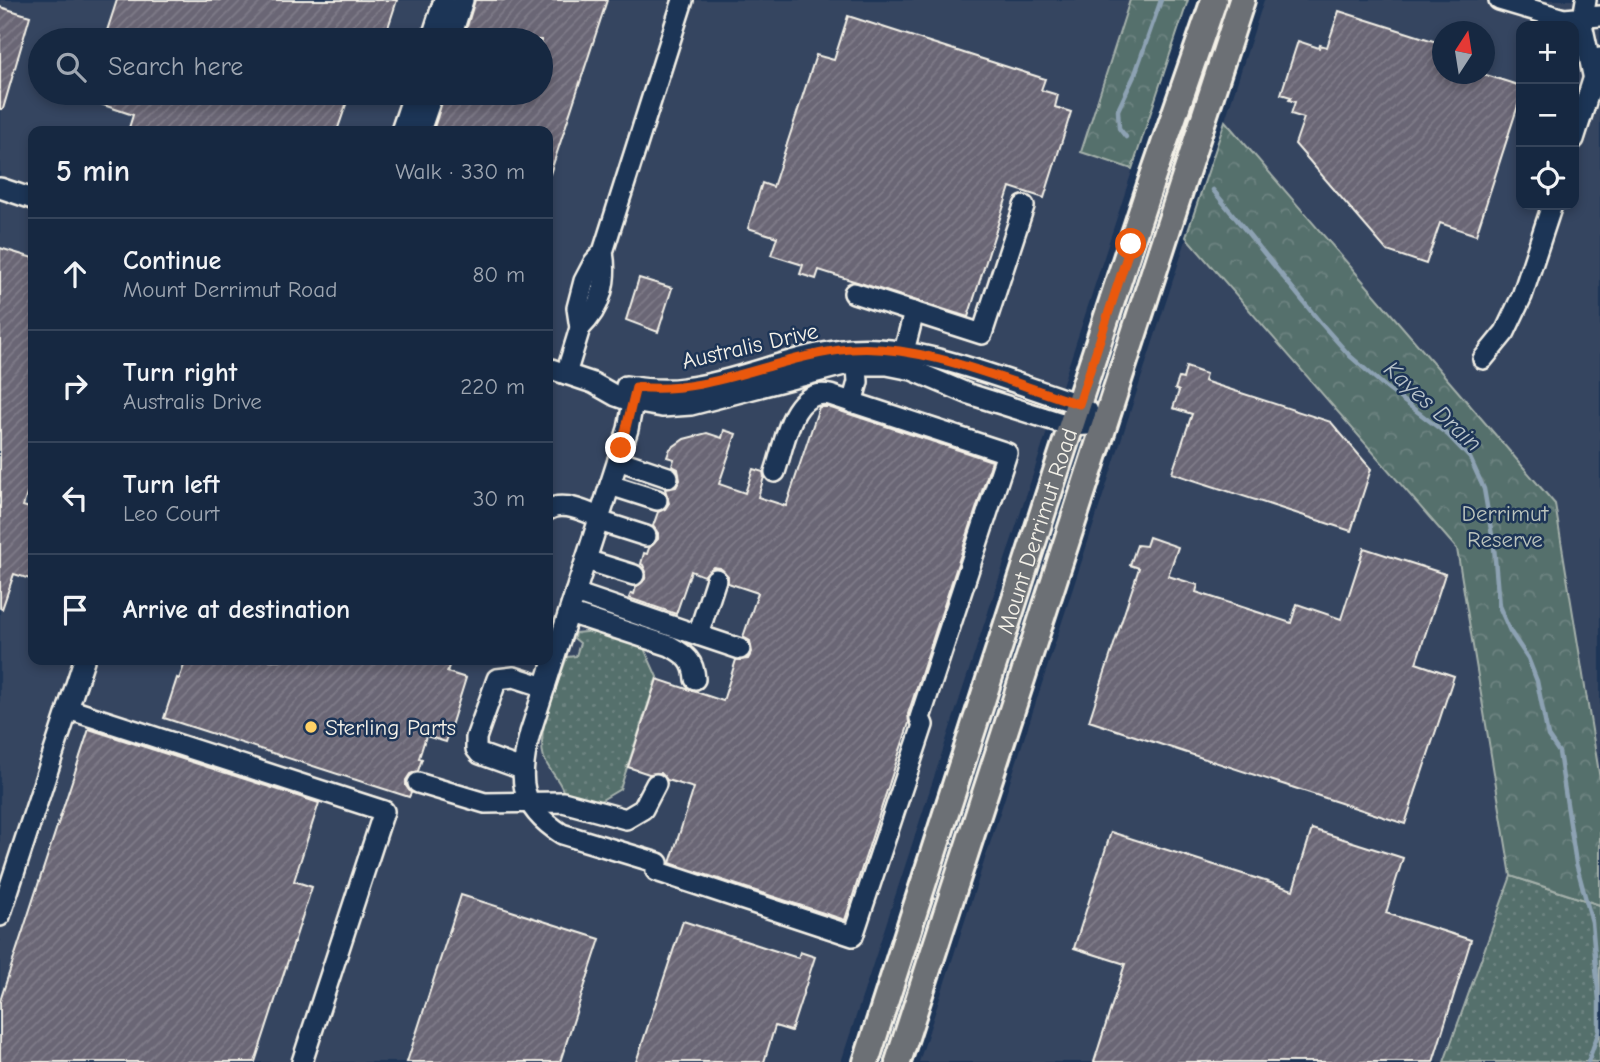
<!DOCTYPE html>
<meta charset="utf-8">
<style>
body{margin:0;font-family:"Comic Neue",sans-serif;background:#1f3048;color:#f1f3f6}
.controls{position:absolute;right:21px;top:21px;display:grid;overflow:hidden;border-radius:14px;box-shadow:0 4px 10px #0003}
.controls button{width:63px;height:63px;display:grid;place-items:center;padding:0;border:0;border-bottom:2px solid #35445a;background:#162841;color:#f1f3f6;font:35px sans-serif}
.compass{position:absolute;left:1432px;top:21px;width:63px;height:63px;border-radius:50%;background:#162841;box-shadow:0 4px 10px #0003;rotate:12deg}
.stop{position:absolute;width:21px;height:21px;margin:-16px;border:5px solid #ea580c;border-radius:50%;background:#fff}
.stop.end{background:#ea580c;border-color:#fff;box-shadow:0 2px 7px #0008}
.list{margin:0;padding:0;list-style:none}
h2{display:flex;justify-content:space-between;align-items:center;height:91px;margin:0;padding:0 28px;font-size:30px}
h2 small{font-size:23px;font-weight:400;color:#9ea6b1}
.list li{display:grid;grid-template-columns:46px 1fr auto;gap:21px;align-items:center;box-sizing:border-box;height:112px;padding:0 28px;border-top:2px solid #35445a}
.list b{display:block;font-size:26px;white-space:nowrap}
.list p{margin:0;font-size:23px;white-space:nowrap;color:#9ea6b1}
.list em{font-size:23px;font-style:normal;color:#9ea6b1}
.icon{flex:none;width:38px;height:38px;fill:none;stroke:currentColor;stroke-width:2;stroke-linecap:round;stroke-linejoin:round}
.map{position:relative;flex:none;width:1600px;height:1062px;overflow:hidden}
.search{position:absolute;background:#162841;box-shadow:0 4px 10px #0003;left:28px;top:28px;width:525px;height:77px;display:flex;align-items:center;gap:18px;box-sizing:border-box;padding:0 24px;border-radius:38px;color:#9ea6b1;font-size:26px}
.panel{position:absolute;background:#162841;box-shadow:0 4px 10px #0003;left:28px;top:126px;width:525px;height:539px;border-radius:14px}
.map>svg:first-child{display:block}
</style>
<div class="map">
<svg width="1600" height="1062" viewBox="0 0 1600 1062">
<defs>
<pattern id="grass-dots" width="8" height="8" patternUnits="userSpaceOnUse" patternTransform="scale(1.75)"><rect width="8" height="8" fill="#556f6c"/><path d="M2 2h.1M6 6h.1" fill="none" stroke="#6e8481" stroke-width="1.8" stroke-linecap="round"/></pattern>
<pattern id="forest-crowns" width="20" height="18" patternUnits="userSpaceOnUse" patternTransform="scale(1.75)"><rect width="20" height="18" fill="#556f6c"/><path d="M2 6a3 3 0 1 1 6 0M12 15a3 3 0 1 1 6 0" fill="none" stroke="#6e8481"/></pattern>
<pattern id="building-hatch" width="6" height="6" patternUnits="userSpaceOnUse" patternTransform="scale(1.75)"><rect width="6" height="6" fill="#6a6675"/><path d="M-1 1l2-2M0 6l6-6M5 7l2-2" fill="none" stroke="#807c89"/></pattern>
</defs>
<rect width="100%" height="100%" fill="#1d3557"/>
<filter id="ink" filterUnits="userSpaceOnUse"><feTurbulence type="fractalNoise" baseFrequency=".0143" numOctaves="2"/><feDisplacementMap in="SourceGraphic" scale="14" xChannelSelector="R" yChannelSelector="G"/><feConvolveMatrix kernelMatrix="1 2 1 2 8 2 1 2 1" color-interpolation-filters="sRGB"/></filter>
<g filter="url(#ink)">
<g fill="#344460" fill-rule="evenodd">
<path d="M0,0h1188l-347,1062h-841zM40,40h501v53h-501zM33,131h515v529h-515z"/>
<path d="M1264,0h336v1062h-681zM1521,26h53v179h-53zM1442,32h42v42h-42z"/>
</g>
<g fill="url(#grass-dots)" stroke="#a4b0aa" stroke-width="2">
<path d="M596,631l47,15 14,31 -37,112 -25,15 -21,-6 -11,-7c-4,-13 -15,-21 -19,-33 -9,-29 14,-73 23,-101l9,-1 4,-13 -6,-5 1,-5z"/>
<polygon points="1511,876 1600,905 1600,1062 1444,1062"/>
</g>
<g fill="url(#forest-crowns)" stroke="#a4b0aa" stroke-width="2">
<polygon points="1130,0 1188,0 1132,169 1081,152"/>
<polygon points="1225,121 1555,504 1600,779 1600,905 1511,876 1457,549 1186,237"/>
</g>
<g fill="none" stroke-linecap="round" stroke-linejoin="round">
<g stroke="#8da2b3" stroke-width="4.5">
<polyline points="1126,137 1119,128 1118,110 1135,74 1161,0"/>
<polyline points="1213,190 1319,321 1350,356 1389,390 1448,435 1470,458 1484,489 1494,547 1499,606 1510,631 1528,658 1537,681 1548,736 1559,752 1576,863 1592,922 1599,1001 1599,1031 1588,1062"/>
</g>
</g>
<g fill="url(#building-hatch)" stroke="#f4f1e8" stroke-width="2">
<polygon points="117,0 397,0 384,40 104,40"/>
<polygon points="475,0 607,0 550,174 548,174 548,131 433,131 445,93 541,93 541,40 463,40"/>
<polygon points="0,7 30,16 3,109 0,109"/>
<polygon points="1339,11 1443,44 1443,74 1483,74 1521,86 1521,96 1476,235 1440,223 1426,264 1387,251 1295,144 1304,118 1291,114 1295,102 1289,100 1291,97 1281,94 1288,72 1298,41 1319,48 1320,45 1327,47"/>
<polygon points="848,16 1045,79 1041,90 1058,95 1055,107 1071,112 1044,198 1010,187 968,317 819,270 816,279 800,274 803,265 771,255 777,237 748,228 762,183 773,187 816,55 834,60"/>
<polygon points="74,93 350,93 337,131 128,131 133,115 74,95"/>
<polygon points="0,248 33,258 33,486 30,485 23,506 33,509 33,580 14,574 2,609 0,608"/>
<polygon points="639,278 672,288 658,332 626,320"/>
<polygon points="1186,367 1206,374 1204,381 1331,422 1371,469 1351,531 1172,473 1192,414 1173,408 1179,391 1175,389 1179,378 1183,379"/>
<polygon points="819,407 828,407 992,461 908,714 909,723 845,920 670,863 694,788 667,780 661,773 649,774 628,767 657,679 723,701 736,660 748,659 752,652 750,641 743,637 758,593 728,583 728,576 720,568 713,567 704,576 691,571 676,614 629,598 631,593 634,594 636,587 645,579 646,572 643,565 641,564 644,553 647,554 649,548 658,539 658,533 653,526 658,512 665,509 669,503 665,489 676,487 680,480 678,469 672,466 674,459 667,457 670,449 684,439 707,433 722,438 724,430 736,434 719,484 745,493 753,469 763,472 764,477 758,497 786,506"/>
<polygon points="1149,537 1178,547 1168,576 1198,585 1196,592 1291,623 1297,604 1341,619 1364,548 1445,574 1416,663 1454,676 1405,824 1089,721 1139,568 1130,565 1137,545 1146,546"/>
<polygon points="186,660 451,660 447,672 466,678 446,742 426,736 419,758 422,759 418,771 410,774 406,780 406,786 411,793 409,797 164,718 177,678 179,679"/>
<polygon points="89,729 319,803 294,881 312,887 255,1062 0,1062 0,1001"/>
<polygon points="1312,829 1403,858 1386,913 1471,940 1433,1062 1094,1062 1125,964 1074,948 1111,832 1293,890"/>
<polygon points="461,895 600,939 560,1062 407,1062"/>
<polygon points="683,921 798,958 800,952 815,957 791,1031 775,1026 764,1062 636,1062"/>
</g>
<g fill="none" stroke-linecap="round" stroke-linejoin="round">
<defs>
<g id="minor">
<polyline points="1499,0 1564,19 1600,16"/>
<polyline points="1586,0 1582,24 1593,75"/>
<polyline points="431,40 444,0"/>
<polyline points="450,40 463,0"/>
<polyline points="401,131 414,93"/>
<polyline points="420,131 433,93"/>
<polyline points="1574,139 1600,58"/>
<polyline points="0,188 33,199"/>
<polyline points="854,293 982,334 1024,206"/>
<path d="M580,328c21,-20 28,-47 23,-76"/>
<polyline points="1483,359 1505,332 1522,296 1552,205"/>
<polyline points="901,363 914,312"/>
<polyline points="548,368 593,383 616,396 633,402 662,407 691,405 844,365 887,365 912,370 969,394 1071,426 1105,424"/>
<polyline points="566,374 580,328 577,308 584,281 594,262 603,252 683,0"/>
<path d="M626,386c19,3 38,5 58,2 57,-7 109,-34 167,-39 68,-6 161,34 228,55l9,7"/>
<path d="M636,387l-8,42 -98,304c-12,46 -12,73 32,101l96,29 -2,8 197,65 70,-211 -3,-7 87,-265 -177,-58c-39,-8 -45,49 -55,77"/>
<polyline points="852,403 858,382 856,352"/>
<polyline points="618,460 668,477"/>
<polyline points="610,485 657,500"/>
<path d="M548,510c15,-10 36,2 52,7"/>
<polyline points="599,521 646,536"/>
<polyline points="586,560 634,575"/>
<polyline points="575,593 698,635 716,579"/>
<path d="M569,613l101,33c16,9 24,15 25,33"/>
<polyline points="698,635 740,649"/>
<polyline points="68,709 384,811 302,1062"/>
<polyline points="522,769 480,754 476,749 476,738 497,679 514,677 545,687"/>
<polyline points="418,783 485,803 563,802 626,819 643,809 656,784"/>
<polyline points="0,916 84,660"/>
</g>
<g id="major">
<path id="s1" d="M866,1062l182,-566 105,-320 61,-176"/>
<polyline points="898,1062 1242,0"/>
</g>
</defs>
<use href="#minor" stroke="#f4f1e8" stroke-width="24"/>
<use href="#major" stroke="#f4f1e8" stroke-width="30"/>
<use href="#minor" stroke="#1d3557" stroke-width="19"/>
<use href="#major" stroke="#6c6f75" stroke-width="24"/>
</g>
</g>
<g fill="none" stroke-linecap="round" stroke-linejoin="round" filter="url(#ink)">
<path stroke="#ea580c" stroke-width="9" d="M621,448l15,-61c74,9 141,-32 215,-38 72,-6 159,34 228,55l52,-160"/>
</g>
<circle fill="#ffd166" stroke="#1d3557" stroke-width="2.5" cx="311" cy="727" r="7"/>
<g text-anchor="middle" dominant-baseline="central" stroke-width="5" stroke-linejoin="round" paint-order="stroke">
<g font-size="23" fill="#f4f1e8" stroke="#1d3557">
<text transform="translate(750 346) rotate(-13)">Australis Drive</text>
<text stroke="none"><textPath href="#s1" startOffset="558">Mount Derrimut Road</textPath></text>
</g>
<g font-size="23" fill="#bcc4bd" stroke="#1d3557">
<text x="1505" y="513">Derrimut<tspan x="1505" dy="26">Reserve</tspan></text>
</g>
<g font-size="23" fill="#f4f1e8" stroke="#1d3557" text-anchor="start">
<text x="325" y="727">Sterling Parts</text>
</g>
<g font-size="24" font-style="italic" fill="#b8c3c9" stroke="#1d3557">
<text transform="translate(1433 406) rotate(42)">Kayes Drain</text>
</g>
</g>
</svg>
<div class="controls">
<button>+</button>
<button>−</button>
<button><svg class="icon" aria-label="locate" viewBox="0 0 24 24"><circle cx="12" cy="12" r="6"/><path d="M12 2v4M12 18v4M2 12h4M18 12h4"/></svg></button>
</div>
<svg class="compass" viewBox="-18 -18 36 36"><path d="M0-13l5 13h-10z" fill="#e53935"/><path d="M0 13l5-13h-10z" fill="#9ea6b1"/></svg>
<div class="stop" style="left:1131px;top:244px"></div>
<div class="stop end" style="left:621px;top:448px"></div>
<div class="search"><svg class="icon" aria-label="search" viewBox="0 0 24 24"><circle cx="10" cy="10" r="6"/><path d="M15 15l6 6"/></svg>Search here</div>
<section class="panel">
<h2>5 min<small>Walk · 330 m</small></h2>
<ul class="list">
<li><svg class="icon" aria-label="ahead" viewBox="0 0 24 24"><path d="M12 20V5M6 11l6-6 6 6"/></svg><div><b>Continue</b><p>Mount Derrimut Road</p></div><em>80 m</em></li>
<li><svg class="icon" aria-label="right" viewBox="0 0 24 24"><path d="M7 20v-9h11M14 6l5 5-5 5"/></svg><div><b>Turn right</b><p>Australis Drive</p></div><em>220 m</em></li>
<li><svg class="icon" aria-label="left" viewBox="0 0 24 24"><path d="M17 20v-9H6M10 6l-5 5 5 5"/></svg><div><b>Turn left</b><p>Leo Court</p></div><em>30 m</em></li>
<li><svg class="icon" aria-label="arrive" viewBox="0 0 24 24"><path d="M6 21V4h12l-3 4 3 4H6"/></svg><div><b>Arrive at destination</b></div></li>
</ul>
</section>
</div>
